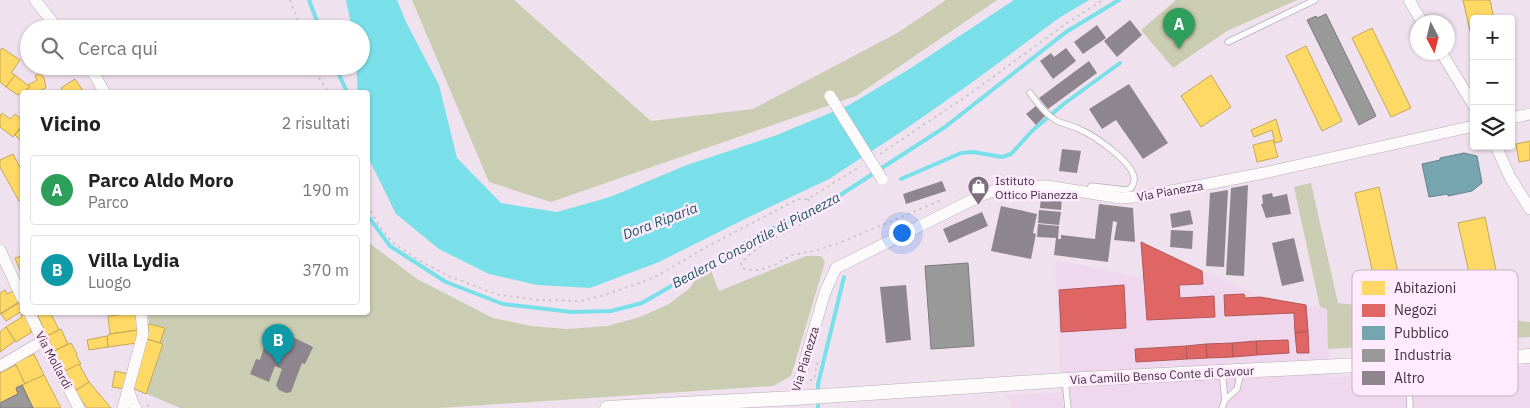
<!DOCTYPE html>
<html lang="it">
<meta charset="utf-8">
<style>
body{margin:0;font-family:"IBM Plex Sans",sans-serif;background:#f6f6f6;color:#222}
.controls{position:absolute;right:15px;top:15px;display:grid;overflow:hidden;border-radius:5px;box-shadow:0 1px 4px #0004}
.controls button{width:45px;height:45px;display:grid;place-items:center;padding:0;border:0;border-bottom:1px solid #e0e0e0;background:#fff;color:#222;font:25px sans-serif}
.compass{position:absolute;left:1410px;top:15px;width:45px;height:45px;border-radius:50%;background:#fff;box-shadow:0 1px 4px #0004;rotate:173deg}
.you{position:absolute;left:901px;top:232px;width:18px;height:18px;margin:-12px;border:4px solid #fff;border-radius:50%;background:#1a73e8;box-shadow:0 0 0 8px #1a73e833}
.badge{display:grid;place-items:center;width:32px;height:32px;border-radius:50%;background:#0b8043;color:#fff;font-size:16px;font-weight:700}
.pin{position:absolute;translate:-50% -41px;filter:drop-shadow(0 1px 2px #0008)}
.pin::after{content:'';position:absolute;top:26px;width:18px;height:15px;background:inherit;clip-path:polygon(0 0,100% 0,50% 100%)}
.list{margin:0;padding:0;list-style:none}
h2{display:flex;justify-content:space-between;align-items:center;height:65px;margin:0;padding:0 20px;font-size:21px}
h2 small{font-size:16px;font-weight:400;color:#767676}
.list li{display:grid;grid-template-columns:32px 1fr auto;gap:15px;align-items:center;box-sizing:border-box;height:70px;margin:0 10px 10px;padding:0 10px;border:1px solid #e0e0e0;border-radius:5px}
.list b{display:block;font-size:19px;white-space:nowrap}
.list p{margin:0;font-size:16px;white-space:nowrap;color:#767676}
.list em{font-size:16px;font-style:normal;color:#767676}
.icon{flex:none;width:28px;height:28px;fill:none;stroke:currentColor;stroke-width:2;stroke-linecap:round;stroke-linejoin:round}
.map{position:relative;flex:none;width:1530px;height:408px;overflow:hidden}
.search{position:absolute;background:#fff;box-shadow:0 1px 4px #0004;left:20px;top:20px;width:350px;height:55px;display:flex;align-items:center;gap:12px;box-sizing:border-box;padding:0 18px;border-radius:28px;color:#767676;font-size:19px}
.panel{position:absolute;background:#fff;box-shadow:0 1px 4px #0004;left:20px;top:90px;width:350px;height:225px;border-radius:5px}
.map>svg:first-child{display:block}
</style>
<div class="map">
<svg width="1530" height="408" viewBox="0 0 1530 408">
<rect width="100%" height="100%" fill="#efe1ee"/>
<polygon fill="#efd8ee" points="1141,242 1260,297 1327,309 1330,377 1530,365 1530,408 1012,408 1006,395 1061,392 1055,260 1143,278"/>
<g fill="#cbcdb2">
<polygon points="412,0 514,0 651,121 753,109 899,32 946,0 997,0 856,96 551,202 489,182"/>
<polygon points="1176,0 1297,0 1227,31 1173,68 1141,30"/>
<polygon points="1311,183 1338,303 1530,322 1530,337 1328,349 1327,309 1320,307 1294,187"/>
<polygon points="368,242 417,279 493,318 531,326 567,329 607,326 640,317 669,304 690,288 707,261 719,291 806,256 821,256 825,262 791,376 773,386 439,408 180,408 133,388 149,330 147,329 149,324 148,313 368,312"/>
</g>
<polygon fill="#79e0ea" points="346,0 397,0 406,22 439,85 457,158 501,203 557,212 610,197 687,165 777,135 849,105 911,68 1014,0 1089,0 1059,18 974,81 904,130 829,179 749,217 659,262 590,288 537,285 489,274 439,249 396,214 368,157 368,92 358,92 356,66 361,66 361,29 352,29"/>
<g fill="#ffd966" stroke="#c5a759">
<polygon points="1463,0 1490,0 1494,19 1474,19 1474,49"/>
<polygon points="1372,28 1411,108 1391,117 1352,38"/>
<polygon points="1306,46 1342,121 1322,131 1286,56"/>
<polygon points="2,48 20,60 11,73 15,75 6,87 0,82 0,51"/>
<polygon points="40,73 44,78 46,88 37,92 27,92 25,90 30,87 28,85 37,80 35,76"/>
<polygon points="15,75 30,87 18,95 6,87"/>
<polygon points="1211,75 1231,107 1201,127 1181,96"/>
<polygon points="75,79 84,92 64,92 61,88"/>
<polygon points="2,113 10,119 15,114 22,120 22,125 13,137 0,127 0,116"/>
<polygon points="1276,119 1282,141 1275,143 1272,130 1254,137 1251,130"/>
<polygon points="22,126 22,142 15,135"/>
<polygon points="1273,140 1278,157 1257,162 1253,145"/>
<polygon points="1530,141 1530,160 1519,162 1516,144"/>
<polygon points="13,154 22,171 22,199 19,201 0,167 0,160"/>
<polygon points="1379,187 1399,277 1375,283 1355,193"/>
<polygon points="1485,217 1499,285 1473,291 1458,223"/>
<polygon points="22,252 22,275 15,258 21,256 20,254"/>
<polygon points="5,290 7,294 15,290 20,301 0,314 0,293"/>
<polygon points="22,301 22,311 6,321 1,314"/>
<polygon points="27,312 34,327 30,329 32,332 16,342 6,327 22,317 21,315"/>
<polygon points="36,312 55,312 51,314 59,330 47,336"/>
<polygon points="136,313 138,330 110,334 108,316"/>
<polygon points="149,324 165,328 160,343 147,339 149,330 147,329"/>
<polygon points="6,327 15,341 0,352 0,332"/>
<polygon points="61,329 68,344 54,351 47,336"/>
<polygon points="138,330 137,343 108,347 107,336 110,334"/>
<polygon points="107,336 108,347 89,350 87,340"/>
<polygon points="147,339 163,344 146,394 133,388"/>
<polygon points="71,343 77,354 76,355 81,364 65,371 54,351"/>
<polygon points="34,354 44,375 25,384 14,363"/>
<polygon points="79,364 89,382 75,391 65,371"/>
<polygon points="16,365 25,384 16,388 18,394 0,403 0,373"/>
<polygon points="115,371 128,374 124,389 112,387"/>
<polygon points="44,375 61,408 33,408 22,385"/>
<polygon points="89,382 111,408 87,408 75,391"/>
</g>
<g fill="#e06666" stroke="#af5759">
<polygon points="1141,242 1202,271 1203,284 1179,285 1180,298 1214,296 1215,317 1147,320"/>
<polygon points="1124,285 1126,328 1061,332 1059,290"/>
<polygon points="1244,294 1245,298 1260,297 1306,305 1308,331 1295,333 1294,313 1225,316 1224,295"/>
<polygon points="1308,331 1309,353 1297,353 1295,333"/>
<polygon points="1288,340 1289,353 1257,355 1256,341"/>
<polygon points="1256,341 1257,355 1233,357 1232,343"/>
<polygon points="1232,343 1233,357 1207,358 1206,344"/>
<polygon points="1206,344 1207,358 1187,359 1186,346"/>
<polygon points="1186,346 1187,359 1136,362 1135,349"/>
</g>
<polygon fill="#76a5af" stroke="#65838c" points="1464,153 1477,156 1482,183 1472,191 1448,196 1448,194 1429,197 1422,164 1440,160 1440,158"/>
<g fill="#999" stroke="#7d7a7d">
<polygon points="1326,14 1376,116 1359,125 1307,20 1316,16 1317,18"/>
<polygon points="968,263 974,346 931,349 925,266"/>
<polygon points="22,385 33,408 0,408 0,403 18,394 16,388"/>
</g>
<g fill="none" stroke-linecap="round" stroke-linejoin="round">
<g stroke="#79e0ea" stroke-width="4">
<polyline points="309,0 320,29"/>
<polyline points="335,66 347,92"/>
<polyline points="901,179 961,153 973,152 1002,157 1011,154 1033,130 1065,103 1120,63"/>
<polyline points="368,216 390,246 446,282 503,304 571,312 611,311 642,303 759,235 828,203 945,127 1066,32 1119,0"/>
<polyline points="818,391 818,384 844,277"/>
<polyline points="818,405 818,408"/>
</g>
</g>
<g fill="#8f858e">
<polygon points="1130,20 1142,35 1117,57 1104,41"/>
<polygon points="1097,25 1106,38 1083,54 1074,42"/>
<polygon points="1066,48 1076,61 1053,79 1040,61 1051,53 1054,57"/>
<polygon points="1089,61 1097,73 1048,109 1039,98"/>
<polygon points="1129,84 1168,143 1143,159 1116,120 1102,129 1089,109"/>
<polygon points="1037,105 1046,115 1036,125 1026,114"/>
<polygon points="1062,149 1081,151 1077,173 1059,171"/>
<polygon points="942,181 946,191 906,204 903,194"/>
<polygon points="1248,185 1244,276 1226,275 1231,188"/>
<polygon points="1228,190 1224,267 1206,266 1210,193"/>
<polygon points="1272,193 1273,197 1287,194 1291,214 1266,218 1261,204 1263,204 1262,195"/>
<polygon points="1041,196 1062,198 1061,210 1040,208"/>
<polygon points="1099,204 1133,208 1135,242 1114,240 1117,222 1113,221 1108,262 1054,255 1056,238 1037,237 1038,224 1059,226 1058,239 1061,239 1061,235 1095,239"/>
<polygon points="1001,206 1037,214 1033,233 1036,234 1031,259 991,251"/>
<polygon points="1039,210 1061,212 1059,225 1038,223"/>
<polygon points="1190,210 1193,224 1172,228 1170,214"/>
<polygon points="982,212 988,226 949,243 943,229"/>
<polygon points="1171,230 1193,231 1192,249 1170,247"/>
<polygon points="1294,238 1304,281 1282,286 1272,243"/>
<polygon points="906,285 911,340 886,343 880,287"/>
<polygon points="273,335 290,342 293,337 313,347 305,364 302,363 291,392 286,393 279,390 276,385 282,369 275,366 269,382 250,374 256,359 260,360 266,341 270,342"/>
</g>
<g fill="none" stroke-linecap="round" stroke-linejoin="round">
<defs>
<g id="service">
<polyline points="1228,42 1315,0"/>
<path d="M1030,93c7,9 14,20 24,26 7,5 17,6 25,10 14,6 58,35 55,52 0,2 -2,5 -3,7l-5,2 -35,-4 -3,7"/>
<polyline points="1465,360 1466,384"/>
<polyline points="1408,363 1410,408"/>
<polyline points="1065,380 1068,408"/>
<polyline points="1225,400 1237,389 1241,371"/>
<polyline points="1222,408 1225,400 1222,372"/>
</g>
<g id="minor">
<polyline points="35,0 58,29"/>
<polyline points="1409,0 1422,22"/>
<polyline points="1441,52 1474,106"/>
<polyline points="88,66 96,77 104,92"/>
<polyline points="1511,118 1530,114"/>
<polyline points="1496,146 1510,177 1530,209"/>
<polyline points="0,250 22,298"/>
<polyline points="29,312 43,341 79,408"/>
<polyline points="0,366 43,341"/>
<polyline points="128,389 133,403 136,408"/>
<polyline points="794,398 825,292 836,268 982,195 999,189 1047,186 1121,198 1146,196 1264,173 1474,126"/>
<polyline points="123,408 143,334 141,312"/>
</g>
<polyline id="tertiary" points="607,408 794,398 1065,380 1530,356"/>
</defs>
<use href="#service" stroke="#b9aeb9" stroke-width="7"/>
<use href="#minor" stroke="#b9aeb9" stroke-width="12"/>
<use href="#tertiary" stroke="#b9aeb9" stroke-width="15"/>
<g stroke="#cdc8cd" stroke-width="2" stroke-dasharray="2.5 4" stroke-linecap="butt">
<polyline points="290,0 301,29"/>
<polyline points="313,66 316,73 328,92"/>
<polyline points="880,154 971,93 1067,23 1103,0"/>
<polyline points="1308,184 1335,313 1358,337 1360,352"/>
<path d="M808,199l6,13c-5,12 -36,23 -49,31 -8,5 -17,13 -24,20l1,5 6,2h11l16,-5 17,-10 22,-4 25,-8 100,-42h5"/>
<polyline points="368,205 379,226 392,242 417,259 448,276 499,295 541,300 581,301 605,295 653,278 712,244 798,199 808,199 861,166"/>
<polyline points="810,380 814,380 818,359"/>
<polyline points="147,405 153,408"/>
</g>
<use href="#service" stroke="#fdfafc" stroke-width="5.5"/>
<use href="#minor" stroke="#fdfafc" stroke-width="11"/>
<use href="#tertiary" stroke="#fdfafc" stroke-width="14"/>
<defs>
<polyline id="minor-bridge" points="830,96 882,179"/>
</defs>
<use href="#minor-bridge" stroke="#b9aeb9" stroke-width="12" stroke-linecap="butt"/>
<use href="#minor-bridge" stroke="#fdfafc" stroke-width="11"/>
</g>
<defs>
<symbol id="shop-pin" viewBox="-11 -11 22 30"><path d="M0 17L-7.5 6A9.5 9.5 0 1 1 7.5 6Z" fill="#7b707a" stroke="#ffeafe"/><path d="M-5-2.5h2.3a2.7 3.5 0 0 1 5.4 0H5L5.5 6h-11ZM-1.5-2.5h3a1.5 2.3 0 0 0-3 0Z" fill="#fff"/></symbol>
</defs>
<g fill-rule="evenodd">
<use href="#shop-pin" x="966" y="174" width="25" height="34"/>
</g>
<g text-anchor="middle" dominant-baseline="central" stroke-width="5" stroke-linejoin="round" paint-order="stroke">
<g font-size="12" fill="#3d333c" stroke="#ffeafe" text-anchor="start">
<text x="995" y="180">Istituto<tspan x="995" dy="14">Ottico Pianezza</tspan></text>
</g>
<g font-size="12" fill="#3d333c" stroke="#ffeafe">
<text transform="translate(1170 191) rotate(-10)">Via Pianezza</text>
<text transform="translate(805 359) rotate(-73)">Via Pianezza</text>
<text transform="translate(54 360) rotate(62)">Via Mollardi</text>
<text transform="translate(1162 375) rotate(-3)">Via Camillo Benso Conte di Cavour</text>
</g>
<g font-size="14" font-style="italic" fill="#1a595d" stroke="#ffeafe">
<text transform="translate(660 221) rotate(-21)">Dora Riparia</text>
<text transform="translate(756 240) rotate(-28)">Bealera Consortile di Pianezza</text>
</g>
</g>
<rect x="1352" y="270" width="166" height="126" rx="8" fill="#ffeafe" stroke="#c5b3c4" stroke-width="1"/>
<rect x="1362" y="281" width="23" height="14" fill="#ffd966"/>
<rect x="1362" y="304" width="23" height="13" fill="#e06666"/>
<rect x="1362" y="326" width="23" height="14" fill="#76a5af"/>
<rect x="1362" y="349" width="23" height="13" fill="#999"/>
<rect x="1362" y="371" width="23" height="14" fill="#8f858e"/>
<g font-size="14" fill="#3d333c">
<text x="1394" y="293">Abitazioni</text>
<text x="1394" y="315">Negozi</text>
<text x="1394" y="338">Pubblico</text>
<text x="1394" y="360">Industria</text>
<text x="1394" y="383">Altro</text>
</g>
</svg>
<div class="controls">
<button>+</button>
<button>−</button>
<button><svg class="icon" aria-label="layers" viewBox="0 0 24 24"><path d="M12 4l9 5-9 5-9-5zM3 14l9 5 9-5"/></svg></button>
</div>
<svg class="compass" viewBox="-18 -18 36 36"><path d="M0-13l5 13h-10z" fill="#e53935"/><path d="M0 13l5-13h-10z" fill="#767676"/></svg>
<div class="you"></div>
<div class="pin badge" style="left:1179px;top:49px;background:#2e9e5b">A</div>
<div class="pin badge" style="left:278px;top:365px;background:#0f9aa8">B</div>
<div class="search"><svg class="icon" aria-label="search" viewBox="0 0 24 24"><circle cx="10" cy="10" r="6"/><path d="M15 15l6 6"/></svg>Cerca qui</div>
<section class="panel">
<h2>Vicino<small>2 risultati</small></h2>
<ul class="list">
<li><span class="badge" style="background:#2e9e5b">A</span><div><b>Parco Aldo Moro</b><p>Parco</p></div><em>190 m</em></li>
<li><span class="badge" style="background:#0f9aa8">B</span><div><b>Villa Lydia</b><p>Luogo</p></div><em>370 m</em></li>
</ul>
</section>
</div>
